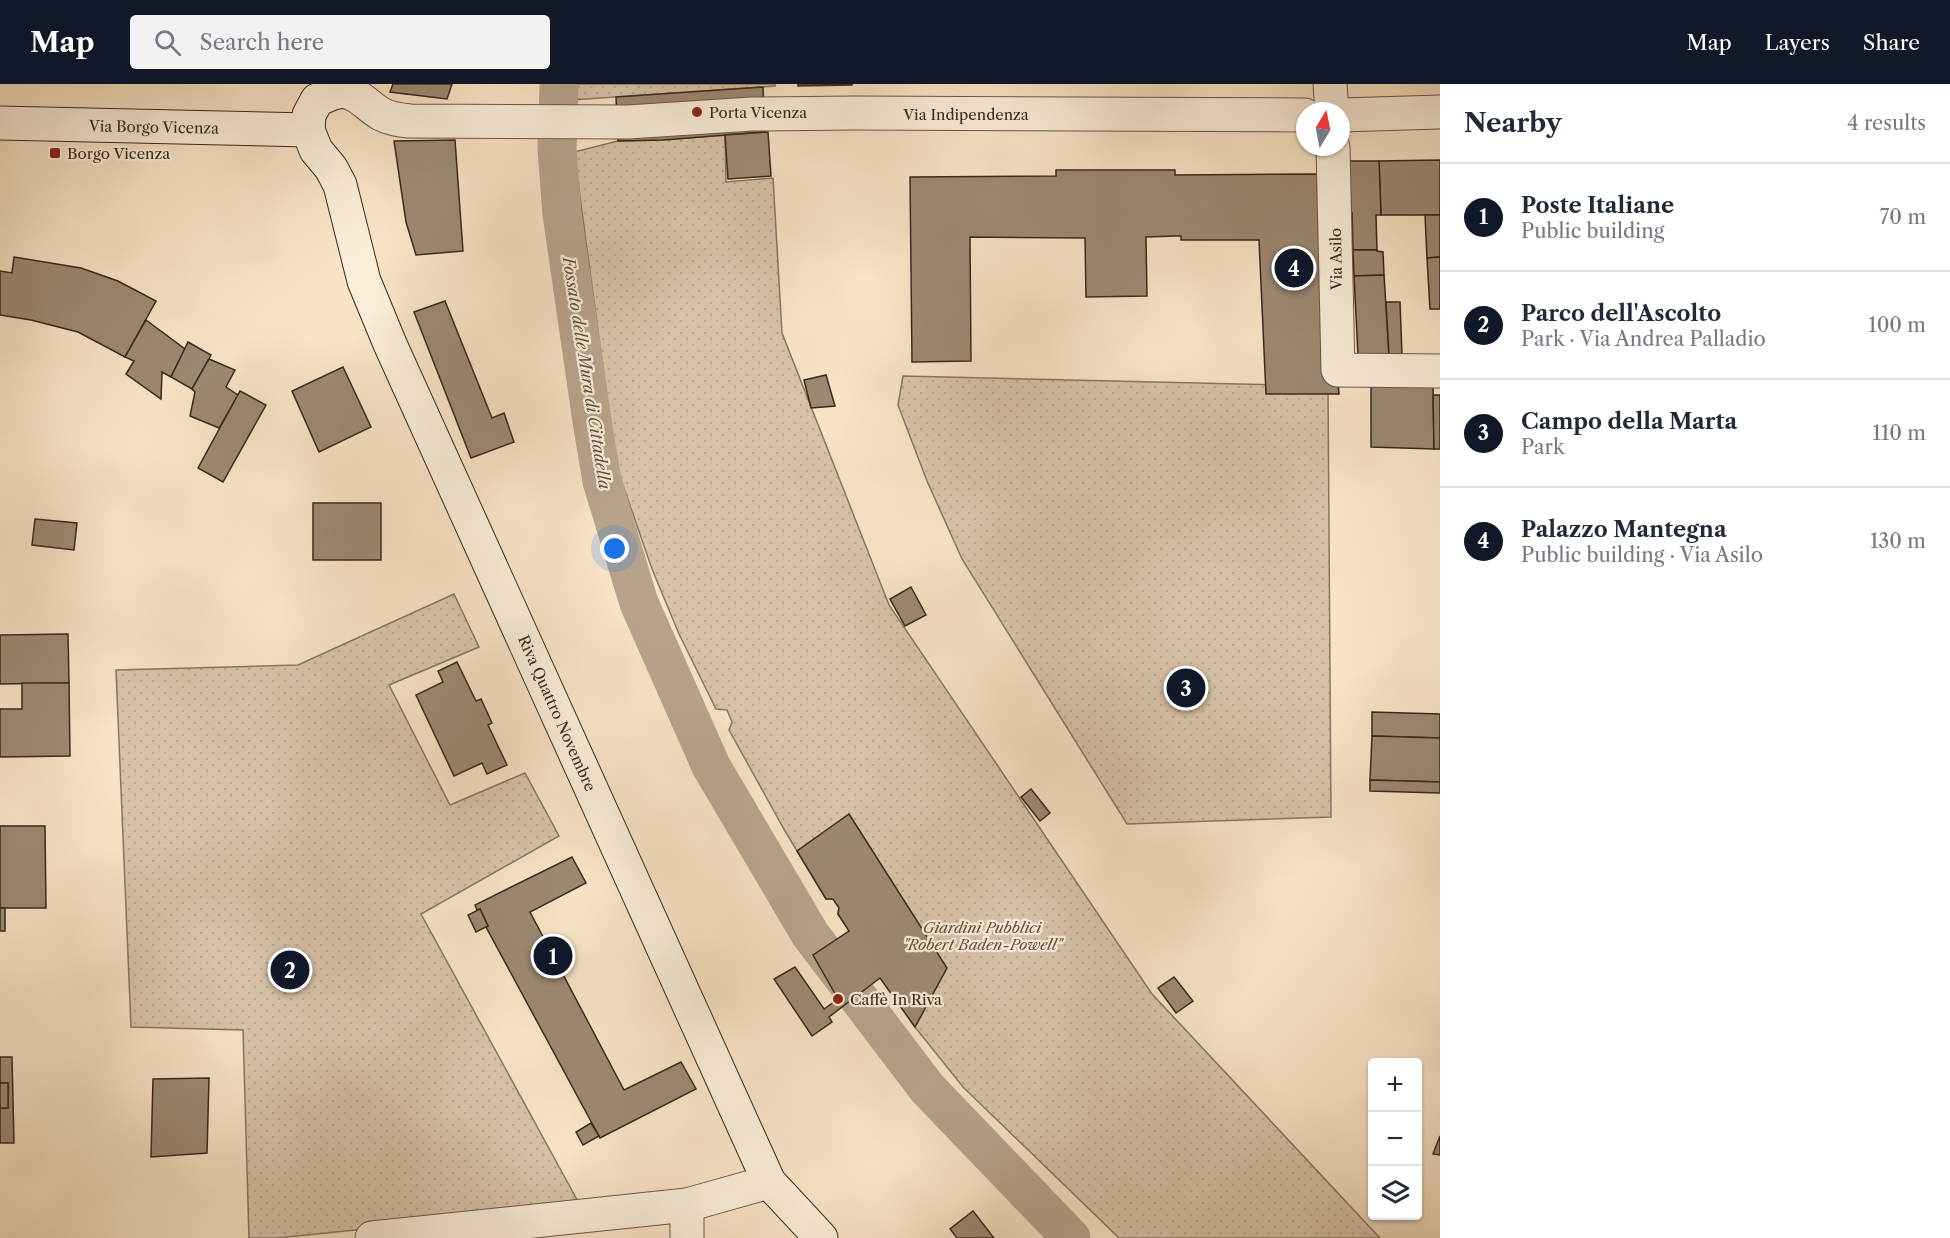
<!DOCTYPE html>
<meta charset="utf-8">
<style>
body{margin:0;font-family:"Libre Caslon Text",serif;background:#f2f2f3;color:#1f2937}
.controls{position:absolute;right:18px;bottom:18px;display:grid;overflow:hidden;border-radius:6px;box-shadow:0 2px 4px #0004}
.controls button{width:54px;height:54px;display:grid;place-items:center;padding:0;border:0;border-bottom:2px solid #e0e1e3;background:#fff;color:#1f2937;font:30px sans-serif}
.compass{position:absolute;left:1296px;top:18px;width:54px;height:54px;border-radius:50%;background:#fff;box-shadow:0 2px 4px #0004;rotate:10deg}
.you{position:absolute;left:615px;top:465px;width:21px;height:21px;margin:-15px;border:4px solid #fff;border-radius:50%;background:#1a73e8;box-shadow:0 0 0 9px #1a73e833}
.badge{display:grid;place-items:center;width:39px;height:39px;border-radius:50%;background:#111827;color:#fff;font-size:20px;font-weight:700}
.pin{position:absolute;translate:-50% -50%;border:3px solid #fff;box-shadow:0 2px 6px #0006}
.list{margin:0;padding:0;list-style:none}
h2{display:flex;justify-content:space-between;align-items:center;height:78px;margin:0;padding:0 24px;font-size:26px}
h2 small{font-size:20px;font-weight:400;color:#747a83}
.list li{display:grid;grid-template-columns:39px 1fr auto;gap:18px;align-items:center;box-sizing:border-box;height:108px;padding:0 24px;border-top:2px solid #e0e1e3}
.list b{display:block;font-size:22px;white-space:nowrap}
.list p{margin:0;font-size:20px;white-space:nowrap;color:#747a83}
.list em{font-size:20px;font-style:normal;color:#747a83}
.icon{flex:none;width:33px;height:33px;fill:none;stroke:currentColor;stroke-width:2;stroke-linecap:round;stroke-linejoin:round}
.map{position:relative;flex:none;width:1440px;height:1154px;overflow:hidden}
header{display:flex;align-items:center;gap:36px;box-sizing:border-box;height:84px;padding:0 30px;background:#111827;color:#fff}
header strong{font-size:28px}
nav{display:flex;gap:33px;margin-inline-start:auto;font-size:21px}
.search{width:420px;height:54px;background:#f2f2f3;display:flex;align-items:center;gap:15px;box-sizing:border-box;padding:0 21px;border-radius:6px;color:#747a83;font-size:22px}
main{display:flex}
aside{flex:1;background:#fff}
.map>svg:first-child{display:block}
</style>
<header>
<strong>Map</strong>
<div class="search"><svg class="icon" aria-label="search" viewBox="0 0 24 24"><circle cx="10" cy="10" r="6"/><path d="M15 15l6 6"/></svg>Search here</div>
<nav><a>Map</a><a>Layers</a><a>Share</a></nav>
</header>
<main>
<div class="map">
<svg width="1440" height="1154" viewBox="0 0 1440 1154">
<defs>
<pattern id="park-dots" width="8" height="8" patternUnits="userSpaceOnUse" patternTransform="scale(1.5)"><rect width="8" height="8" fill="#d8c3a9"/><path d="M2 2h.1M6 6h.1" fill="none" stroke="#baa891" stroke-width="1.8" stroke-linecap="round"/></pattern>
</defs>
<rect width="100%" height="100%" fill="#f8e3c6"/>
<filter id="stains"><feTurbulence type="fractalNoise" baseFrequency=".00333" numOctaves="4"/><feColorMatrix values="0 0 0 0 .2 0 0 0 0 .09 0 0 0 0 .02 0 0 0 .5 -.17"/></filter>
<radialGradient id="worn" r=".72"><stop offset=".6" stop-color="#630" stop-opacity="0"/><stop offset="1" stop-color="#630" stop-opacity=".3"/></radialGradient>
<g fill="url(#park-dots)" stroke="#887662" stroke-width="1.5">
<polygon points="574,0 775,0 775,2 572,16"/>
<polygon points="725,51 726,98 773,94 782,249 889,521 1152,910 1380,1154 1119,1154 963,1003 915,943 838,830 839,823 833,815 826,815 785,747 729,646 732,638 727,626 716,625 679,550 652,485 616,381 574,68 618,57 663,56"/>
<polygon points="903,292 1328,302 1331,733 1127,740 962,475 927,397 898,321"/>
<polygon points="454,510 479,563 389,601 450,721 525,689 559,752 421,830 581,1123 277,1154 249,1154 243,946 131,943 116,586 298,581"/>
</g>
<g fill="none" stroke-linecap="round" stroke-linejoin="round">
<polyline stroke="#b7a38c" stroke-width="39" points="559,0 557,65 562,130 592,337 602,397 639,519 711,682 810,850 927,1004 1071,1154"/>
</g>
<g fill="#9c8973" stroke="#39281a" stroke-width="1.5">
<polygon points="393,0 452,0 447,15 390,8"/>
<polygon points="798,0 852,0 852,1 798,2"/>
<polygon points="763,3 765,48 663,56 618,57 616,13"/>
<polygon points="768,48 771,92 728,95 725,51"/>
<polygon points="455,56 463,167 416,171 406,138 394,57"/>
<polygon points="1440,76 1440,131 1381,131 1379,77"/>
<polygon points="1347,77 1379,77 1381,131 1376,131 1377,166 1353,166 1352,129 1350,130"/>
<polygon points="1056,86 1175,86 1175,91 1321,90 1339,310 1266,310 1259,156 1181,156 1181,152 1175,152 1146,153 1147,212 1086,213 1085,154 970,153 971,277 912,278 910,93 1056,92"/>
<polygon points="1425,131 1440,131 1440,173 1427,174"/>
<polygon points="1353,166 1377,166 1377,167 1383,168 1384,191 1354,192"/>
<polygon points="14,173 81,184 118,197 156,217 125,273 78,248 31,236 0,231 0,187 12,189"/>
<polygon points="1440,173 1440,225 1430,225 1427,174"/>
<polygon points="1384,191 1389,271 1358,271 1354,192"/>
<polygon points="445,217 492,334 504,329 514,358 471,374 414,228"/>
<polygon points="1386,218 1400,218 1402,271 1389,271"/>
<polygon points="146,236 185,265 171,293 162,288 161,315 126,290 134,277 125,273"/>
<polygon points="188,258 211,271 192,305 171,293"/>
<polygon points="209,275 235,286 226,303 238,311 219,344 190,332 195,308 192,305"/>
<polygon points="343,283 371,343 319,368 292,307"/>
<polygon points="826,291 835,322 811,324 804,296"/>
<polygon points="1371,295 1433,297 1434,365 1371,363"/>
<polygon points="240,307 266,321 223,398 198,384"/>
<polygon points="1433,311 1440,311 1440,365 1434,365"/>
<rect x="313" y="419" width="68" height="57"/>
<polygon points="35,435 77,439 74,466 32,461"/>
<polygon points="911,503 926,531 905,542 890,515"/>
<polygon points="68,550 69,599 0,600 0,551"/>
<polygon points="457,578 476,617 481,615 492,639 488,641 507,681 487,690 482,679 454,692 416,611 443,598 438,587"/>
<polygon points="22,599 69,599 70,672 0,673 0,625 22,625"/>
<polygon points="1372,628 1440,630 1440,654 1372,652"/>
<polygon points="1372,652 1440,654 1440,698 1370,696"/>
<polygon points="1370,696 1440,698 1440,709 1370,707"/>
<polygon points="1031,705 1050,729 1040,737 1021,713"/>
<polygon points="849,730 947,884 915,943 880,894 829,933 832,938 812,952 774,895 795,883 824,925 838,915 813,871 849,847 838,830 839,824 833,815 826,815 797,767"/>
<polygon points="0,742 45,742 46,824 0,824"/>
<polygon points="572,773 586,799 530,828 624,1006 681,978 696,1005 600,1054 486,843 488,842 480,825 477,826 475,821"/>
<rect x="0" y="824" width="5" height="23"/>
<polygon points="480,825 488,842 476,848 468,831"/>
<polygon points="1174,893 1193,917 1176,929 1158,904"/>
<polygon points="0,973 12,973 14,1059 0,1059 0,1024 8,1024 8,999 0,999"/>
<polygon points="209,994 207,1069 151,1073 153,995"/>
<rect x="0" y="999" width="8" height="25"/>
<polygon points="591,1039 599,1052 583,1061 576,1048"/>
<polygon points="1440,1052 1440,1071 1433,1070"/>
<polygon points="973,1127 994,1154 957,1154 950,1145"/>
</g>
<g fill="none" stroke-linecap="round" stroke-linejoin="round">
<defs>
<g id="street">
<polyline points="1330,0 1332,27"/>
<path d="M343,7c18,4 23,14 38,23 9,5 19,6 29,7l218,1 124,-8 102,-1 451,2"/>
<polyline points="1341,31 1440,28"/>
<polyline points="1333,63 1338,286 1440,287"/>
<polyline points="687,1121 687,1154"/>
<polyline points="372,1154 687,1121 769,1098"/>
</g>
<g id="secondary">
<polyline points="0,39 308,46"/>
<polyline points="308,46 316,66 331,84 340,101 364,197 390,260 769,1098 821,1154"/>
<polyline points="308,46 309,31 317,16 333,9 343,7 346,0"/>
</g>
</defs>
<use href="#street" stroke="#695745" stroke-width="35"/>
<use href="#secondary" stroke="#39281a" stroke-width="35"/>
<use href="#street" stroke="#faedda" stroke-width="33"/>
<use href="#secondary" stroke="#faedda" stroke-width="33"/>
</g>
<g fill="#8f2418" stroke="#faedda" stroke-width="2">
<circle cx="697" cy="28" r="6"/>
<rect x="49" y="63" width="12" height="12" rx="3"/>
<circle cx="838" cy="915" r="6"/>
</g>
<g text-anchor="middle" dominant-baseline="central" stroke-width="4.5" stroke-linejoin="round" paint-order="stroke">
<g font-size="15" fill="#39281a" stroke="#faedda" text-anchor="start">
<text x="709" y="28">Porta Vicenza</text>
<text x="67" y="69">Borgo Vicenza</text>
<text x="850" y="915">Caffè In Riva</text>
</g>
<g font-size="15" fill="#39281a" stroke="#faedda">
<text x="966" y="30">Via Indipendenza</text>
<text transform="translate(154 43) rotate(1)">Via Borgo Vicenza</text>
<text transform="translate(1336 175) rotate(-91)">Via Asilo</text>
<text transform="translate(557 629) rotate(66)">Riva Quattro Novembre</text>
</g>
<g font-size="15" font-style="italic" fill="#614f3e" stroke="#faedda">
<text x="982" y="843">Giardini Pubblici<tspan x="982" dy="17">"Robert Baden-Powell"</tspan></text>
</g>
<g font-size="16" font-style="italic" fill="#5f4d3c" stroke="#faedda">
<text transform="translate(587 289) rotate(81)">Fossato delle Mura di Cittadella</text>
</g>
</g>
<rect width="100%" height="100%" filter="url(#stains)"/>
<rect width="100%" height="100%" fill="url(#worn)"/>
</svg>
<div class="controls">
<button>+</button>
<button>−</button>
<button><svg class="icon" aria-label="layers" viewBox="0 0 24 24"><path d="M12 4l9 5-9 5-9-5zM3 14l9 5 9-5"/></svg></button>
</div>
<svg class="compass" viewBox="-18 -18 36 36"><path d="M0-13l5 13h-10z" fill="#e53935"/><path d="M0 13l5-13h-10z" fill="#747a83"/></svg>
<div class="you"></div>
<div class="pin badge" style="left:553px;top:872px">1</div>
<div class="pin badge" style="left:290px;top:886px">2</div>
<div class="pin badge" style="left:1186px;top:604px">3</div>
<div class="pin badge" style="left:1294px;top:184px">4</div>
</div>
<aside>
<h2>Nearby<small>4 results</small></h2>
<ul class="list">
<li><span class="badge">1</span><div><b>Poste Italiane</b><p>Public building</p></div><em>70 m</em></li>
<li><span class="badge">2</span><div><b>Parco dell'Ascolto</b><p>Park · Via Andrea Palladio</p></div><em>100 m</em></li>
<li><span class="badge">3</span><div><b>Campo della Marta</b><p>Park</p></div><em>110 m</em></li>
<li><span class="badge">4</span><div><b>Palazzo Mantegna</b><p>Public building · Via Asilo</p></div><em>130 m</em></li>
</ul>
</aside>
</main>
